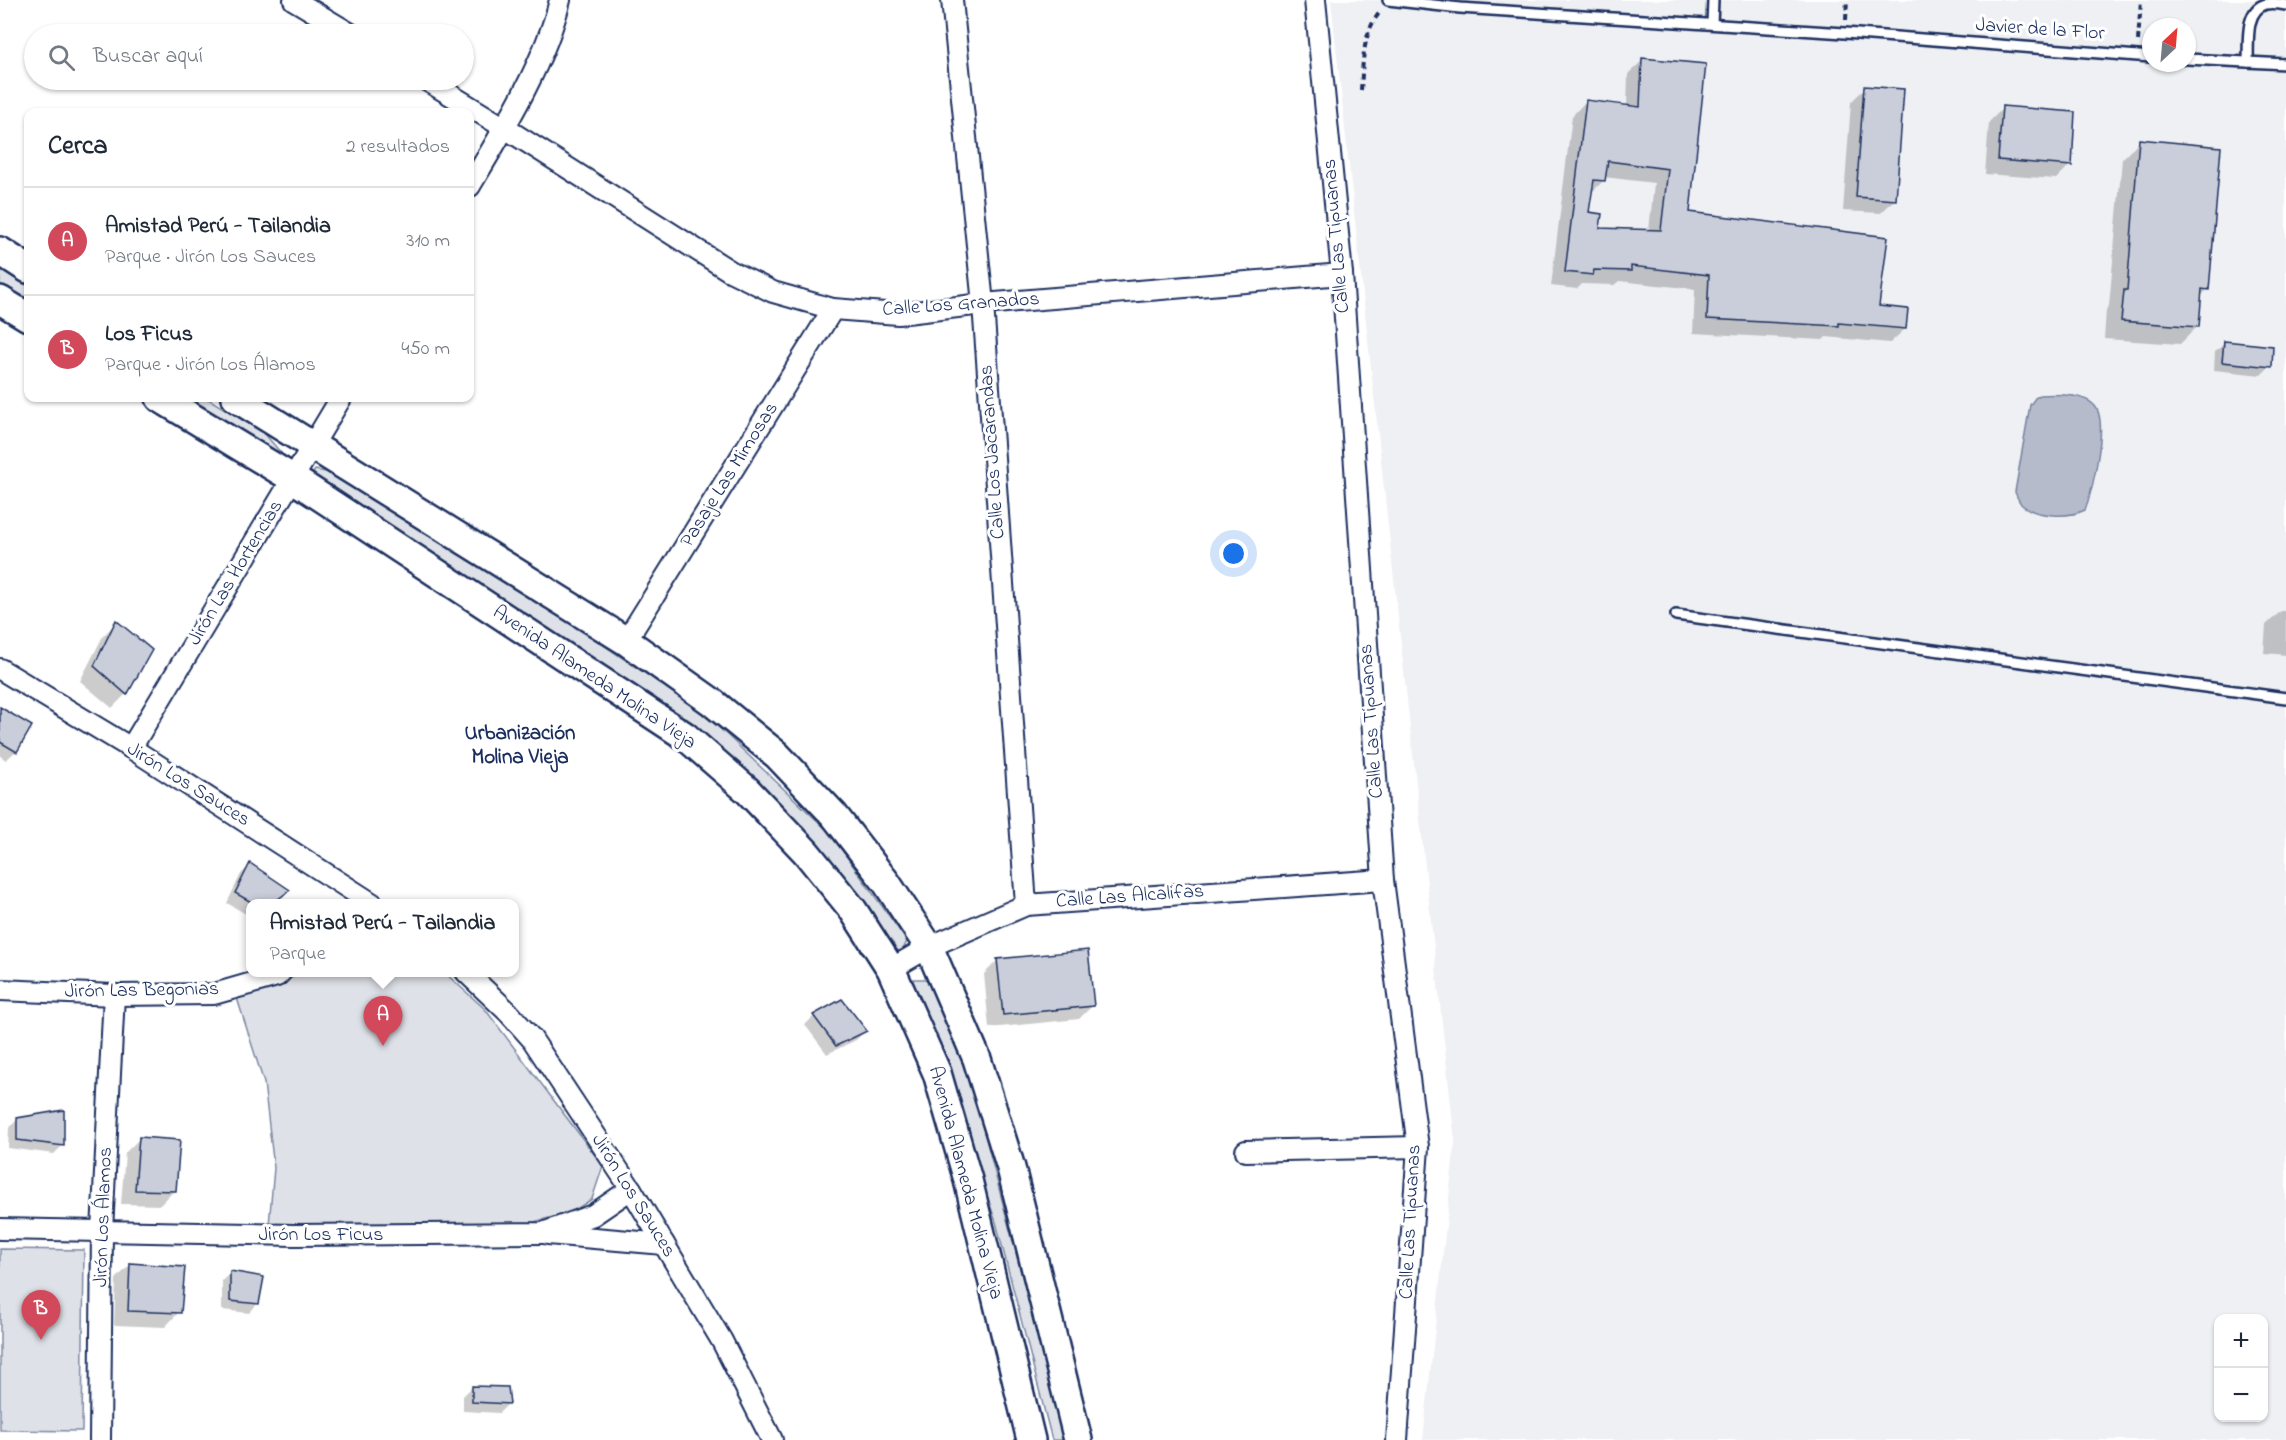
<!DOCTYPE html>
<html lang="es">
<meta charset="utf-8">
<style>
body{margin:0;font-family:"Indie Flower",sans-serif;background:#f2f2f3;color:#1f2937}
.controls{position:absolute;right:18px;bottom:18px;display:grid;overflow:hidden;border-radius:12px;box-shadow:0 2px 4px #0004}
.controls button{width:54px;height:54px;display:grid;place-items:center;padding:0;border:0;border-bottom:2px solid #e0e1e3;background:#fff;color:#1f2937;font:30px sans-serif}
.compass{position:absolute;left:2142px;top:18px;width:54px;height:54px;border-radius:50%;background:#fff;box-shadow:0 2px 4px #0004;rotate:26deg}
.you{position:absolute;left:1234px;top:554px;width:21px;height:21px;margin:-15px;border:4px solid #fff;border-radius:50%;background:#1a73e8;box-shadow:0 0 0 9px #1a73e833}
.badge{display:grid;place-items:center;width:39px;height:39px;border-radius:50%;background:#d1495b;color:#fff;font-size:20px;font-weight:700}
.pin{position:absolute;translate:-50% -50px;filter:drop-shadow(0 2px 3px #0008)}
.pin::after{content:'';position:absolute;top:32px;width:21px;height:18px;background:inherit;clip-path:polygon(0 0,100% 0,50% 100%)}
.popup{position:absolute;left:246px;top:899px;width:273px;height:78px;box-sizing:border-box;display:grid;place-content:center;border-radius:12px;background:#fff;filter:drop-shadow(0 2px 4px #0005);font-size:20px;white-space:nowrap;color:#747a83}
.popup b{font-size:22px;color:#1f2937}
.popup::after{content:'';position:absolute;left:50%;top:100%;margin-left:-12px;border:12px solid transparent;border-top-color:#fff}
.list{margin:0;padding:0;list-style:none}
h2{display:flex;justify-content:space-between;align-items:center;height:78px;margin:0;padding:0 24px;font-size:26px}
h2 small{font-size:20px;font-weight:400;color:#747a83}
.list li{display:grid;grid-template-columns:39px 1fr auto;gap:18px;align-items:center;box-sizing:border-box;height:108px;padding:0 24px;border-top:2px solid #e0e1e3}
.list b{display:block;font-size:22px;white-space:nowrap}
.list p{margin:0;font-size:20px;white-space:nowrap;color:#747a83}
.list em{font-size:20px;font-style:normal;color:#747a83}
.icon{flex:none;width:33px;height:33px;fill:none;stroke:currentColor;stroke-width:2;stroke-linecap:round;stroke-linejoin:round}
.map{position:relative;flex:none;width:2286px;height:1440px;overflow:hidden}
.search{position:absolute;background:#fff;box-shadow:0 2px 4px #0004;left:24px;top:24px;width:450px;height:66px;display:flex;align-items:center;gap:15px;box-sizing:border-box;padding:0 21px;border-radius:33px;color:#747a83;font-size:22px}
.panel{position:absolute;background:#fff;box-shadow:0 2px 4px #0004;left:24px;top:108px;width:450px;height:294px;border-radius:12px}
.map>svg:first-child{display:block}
</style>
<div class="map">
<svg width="2286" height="1440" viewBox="0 0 2286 1440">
<rect width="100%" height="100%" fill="#fff"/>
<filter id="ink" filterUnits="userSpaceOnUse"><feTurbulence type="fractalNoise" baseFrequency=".0167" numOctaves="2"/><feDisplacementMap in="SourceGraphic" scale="12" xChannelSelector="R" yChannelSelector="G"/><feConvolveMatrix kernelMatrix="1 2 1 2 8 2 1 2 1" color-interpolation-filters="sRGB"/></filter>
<g filter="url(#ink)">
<path fill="#eff0f4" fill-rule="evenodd" d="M1331,0h955v1440h-863l32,-298zM2151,27h36v36h-36zM2218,1318h46v100h-46z"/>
<g fill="#dee1e7" stroke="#7c88a2" stroke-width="1.5">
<polygon points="0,268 28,286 28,308 0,290"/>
<polygon points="174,398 207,398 264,433 281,453 276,457"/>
<polygon points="315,470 326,472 338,477 525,592 705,714 829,832 907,941 902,952 893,949 808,838 309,479"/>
<polygon points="300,973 445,973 485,1009 603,1166 592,1199 572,1212 526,1224 269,1225 274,1168 264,1083 237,998 271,989"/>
<polygon points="912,979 927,979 964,1055 1065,1440 1052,1440 996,1222"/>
<polygon points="0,1249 84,1250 82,1431 0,1430"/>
</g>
<path fill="#b5bbca" stroke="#77839f" stroke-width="1.5" d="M2040,395c15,-1 42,-2 54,10 16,15 -2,86 -9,105 -16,8 -49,7 -63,-5 -3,-3 -5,-8 -7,-13l15,-87 5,-7z"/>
<g fill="#0003" fill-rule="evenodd">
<path d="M1643,60l45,153 190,94 27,22 -15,14 -64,-6 -3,3 -130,-7 2,-44 -76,-8 -5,4 -32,-1 -5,5 -26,-3 21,-170 14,-15 41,6 1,-33zM1604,177l50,6 -5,48 -51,-1 -10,-16 3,-21 13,-13z"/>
<polygon points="1865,88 1895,199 1881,213 1843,211 1851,102"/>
<polygon points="2003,108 2070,165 2056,179 1985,174 1989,122"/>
<polygon points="2140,141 2208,289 2200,297 2198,326 2180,344 2104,339 2106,310 2109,306 2122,159"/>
<polygon points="2225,343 2270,366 2261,375 2214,370 2215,352"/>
<polygon points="2281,611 2286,611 2286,655 2264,653 2266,625"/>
<polygon points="117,622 150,650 126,694 112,708 80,681 103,636"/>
<polygon points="0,708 16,751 6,760 0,756"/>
<polygon points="250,865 287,890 273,904 251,904 251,917 227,903 241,874"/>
<polygon points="998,960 1093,1005 1079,1019 989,1028 984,974"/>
<polygon points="814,1016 865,1031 856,1040 827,1054 805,1025"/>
<polygon points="18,1119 63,1145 54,1154 8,1148 9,1128"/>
<polygon points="139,1139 174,1191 160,1205 121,1204 125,1153"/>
<polygon points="130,1265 179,1312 165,1327 114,1325 116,1279"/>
<polygon points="231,1272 258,1303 249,1313 222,1310 222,1281"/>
<polygon points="472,1387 508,1404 499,1413 463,1411 463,1396"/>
</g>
<g fill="#caceda" stroke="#1b2f5e" stroke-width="1.5" fill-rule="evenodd">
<path d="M1642,58l64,6 -16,148 198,25 -9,69 29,3 -2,20 -67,-6v3l-132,-7 2,-44 -78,-9v5l-37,-1 -1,5 -28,-3 21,-172 54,7zM1608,161l60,8 -7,61 -61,-2 2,-14 -13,-2 5,-32 11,1z"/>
<polygon points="1864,86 1904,89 1896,200 1856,197"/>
<polygon points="2002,106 2075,112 2072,166 1998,160"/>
<polygon points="2139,139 2221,147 2209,290 2202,289 2199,327 2121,321 2124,290 2127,290"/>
<polygon points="2224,341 2273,346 2272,367 2222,362"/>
<polygon points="116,620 152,650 127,695 94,666"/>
<polygon points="0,707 32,726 17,752 0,742"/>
<polygon points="250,863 290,890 273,903 253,903 235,893"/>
<polygon points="1088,950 1094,1006 1003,1015 997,959"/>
<polygon points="842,999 867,1031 836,1046 813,1015"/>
<polygon points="64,1110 64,1146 17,1140 17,1118"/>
<polygon points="139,1137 180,1140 176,1191 135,1190"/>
<polygon points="130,1263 185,1267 181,1313 128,1311"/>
<polygon points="230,1271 264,1277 259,1304 230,1301"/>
<polygon points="472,1386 508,1387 510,1404 472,1402"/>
</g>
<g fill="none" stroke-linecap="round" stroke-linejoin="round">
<defs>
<g id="lane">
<polyline points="1388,0 1460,8 1845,33 2151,57"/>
<polyline points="1712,24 1713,0"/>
<polyline points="2187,59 2286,64"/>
<path d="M2248,62c1,-18 -4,-52 18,-58 6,-1 14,0 20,1"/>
<polyline points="1676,615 2286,698"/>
</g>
<g id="street">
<polyline points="294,0 351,34"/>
<polyline points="952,0 983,304 1026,905"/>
<polyline points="1315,0 1342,274 1383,880 1418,1147 1397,1440"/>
<polyline points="426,80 505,128 730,271 773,292 833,309 898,314 983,304 1342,274"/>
<path d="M470,186c33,-55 75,-123 90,-186"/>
<polyline points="626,641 833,309"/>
<polyline points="0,669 131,748 373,904"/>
<polyline points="131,748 341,398"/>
<polyline points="891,969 929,947 1026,905 1383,880"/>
<polyline points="466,972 508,1012 532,1039 631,1189 722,1341 772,1440"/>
<polyline points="0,990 114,995 214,994 277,976 281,972"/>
<polyline points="1246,1151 1418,1147"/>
<polyline points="0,1229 294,1235 543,1233 593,1215 631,1189"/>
<polyline points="548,1234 664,1244"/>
<polyline points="100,1440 102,1231 114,995"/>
</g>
<g id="secondary">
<polyline points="0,251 28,269"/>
<polyline points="0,300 28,317"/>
<polyline points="160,398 292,478 685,736 747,790 806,852 853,910 891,969 937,1073 968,1180 1031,1440"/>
<polyline points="236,398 626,641 712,702 777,755 834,815 886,882 929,947 977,1059 1011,1168 1078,1440"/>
</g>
</defs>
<use href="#lane" stroke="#1b2f5e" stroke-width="14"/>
<use href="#street" stroke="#1b2f5e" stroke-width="24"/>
<use href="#secondary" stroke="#1b2f5e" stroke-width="32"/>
<g stroke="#1b2f5e" stroke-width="4" stroke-dasharray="6 4.5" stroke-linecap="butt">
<polyline points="1846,20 1847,0"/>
<polyline points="2138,41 2141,0"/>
<path d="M1361,90c2,-27 1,-58 20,-79"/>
</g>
<use href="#lane" stroke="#fff" stroke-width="9"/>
<use href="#street" stroke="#fff" stroke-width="20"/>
<use href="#secondary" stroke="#fff" stroke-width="27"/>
</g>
</g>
<g text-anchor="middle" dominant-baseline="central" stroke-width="6" stroke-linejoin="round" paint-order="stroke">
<g font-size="20" fill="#1b2f5e" stroke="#fff">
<text transform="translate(2040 30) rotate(4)">Javier de la Flor</text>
<text transform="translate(1337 236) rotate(-95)">Calle Las Tipuanas</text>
<text transform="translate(961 305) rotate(-4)">Calle Los Granados</text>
<text transform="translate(993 452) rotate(-94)">Calle Los Jacarandas</text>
<text transform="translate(730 475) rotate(-58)">Pasaje Las Mimosas</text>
<text transform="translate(236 573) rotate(-59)">Jirón Las Hortencias</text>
<text transform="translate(594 678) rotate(34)">Avenida Alameda Molina Vieja</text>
<text transform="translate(1372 721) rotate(-94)">Calle Las Tipuanas</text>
<text transform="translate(188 785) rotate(32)">Jirón Los Sauces</text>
<text transform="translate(1130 897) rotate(-4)">Calle Las Alcalifas</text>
<text transform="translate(142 991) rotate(-1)">Jirón Las Begonias</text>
<text transform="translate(965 1183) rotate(75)">Avenida Alameda Molina Vieja</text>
<text transform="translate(633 1196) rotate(58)">Jirón Los Sauces</text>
<text transform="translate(104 1217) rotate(-88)">Jirón Los Álamos</text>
<text transform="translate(1411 1222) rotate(-87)">Calle Las Tipuanas</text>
<text x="321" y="1235">Jirón Los Ficus</text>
</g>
<g font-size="21" font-weight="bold" fill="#1b2f5e" stroke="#fff">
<text x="520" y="734">Urbanización<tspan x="520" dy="24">Molina Vieja</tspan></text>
</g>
</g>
</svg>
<div class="controls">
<button>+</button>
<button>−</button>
</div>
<svg class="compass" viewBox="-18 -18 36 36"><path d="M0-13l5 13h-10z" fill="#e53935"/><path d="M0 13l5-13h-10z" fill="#747a83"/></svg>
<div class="you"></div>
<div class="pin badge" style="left:383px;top:1046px">A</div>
<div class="popup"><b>Amistad Perú - Tailandia</b>Parque</div>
<div class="pin badge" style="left:41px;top:1340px">B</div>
<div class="search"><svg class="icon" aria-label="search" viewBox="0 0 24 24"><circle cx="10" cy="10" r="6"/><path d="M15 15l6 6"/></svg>Buscar aquí</div>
<section class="panel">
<h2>Cerca<small>2 resultados</small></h2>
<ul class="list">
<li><span class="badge">A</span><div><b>Amistad Perú - Tailandia</b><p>Parque · Jirón Los Sauces</p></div><em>310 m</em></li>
<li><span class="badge">B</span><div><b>Los Ficus</b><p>Parque · Jirón Los Álamos</p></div><em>450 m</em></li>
</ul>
</section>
</div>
